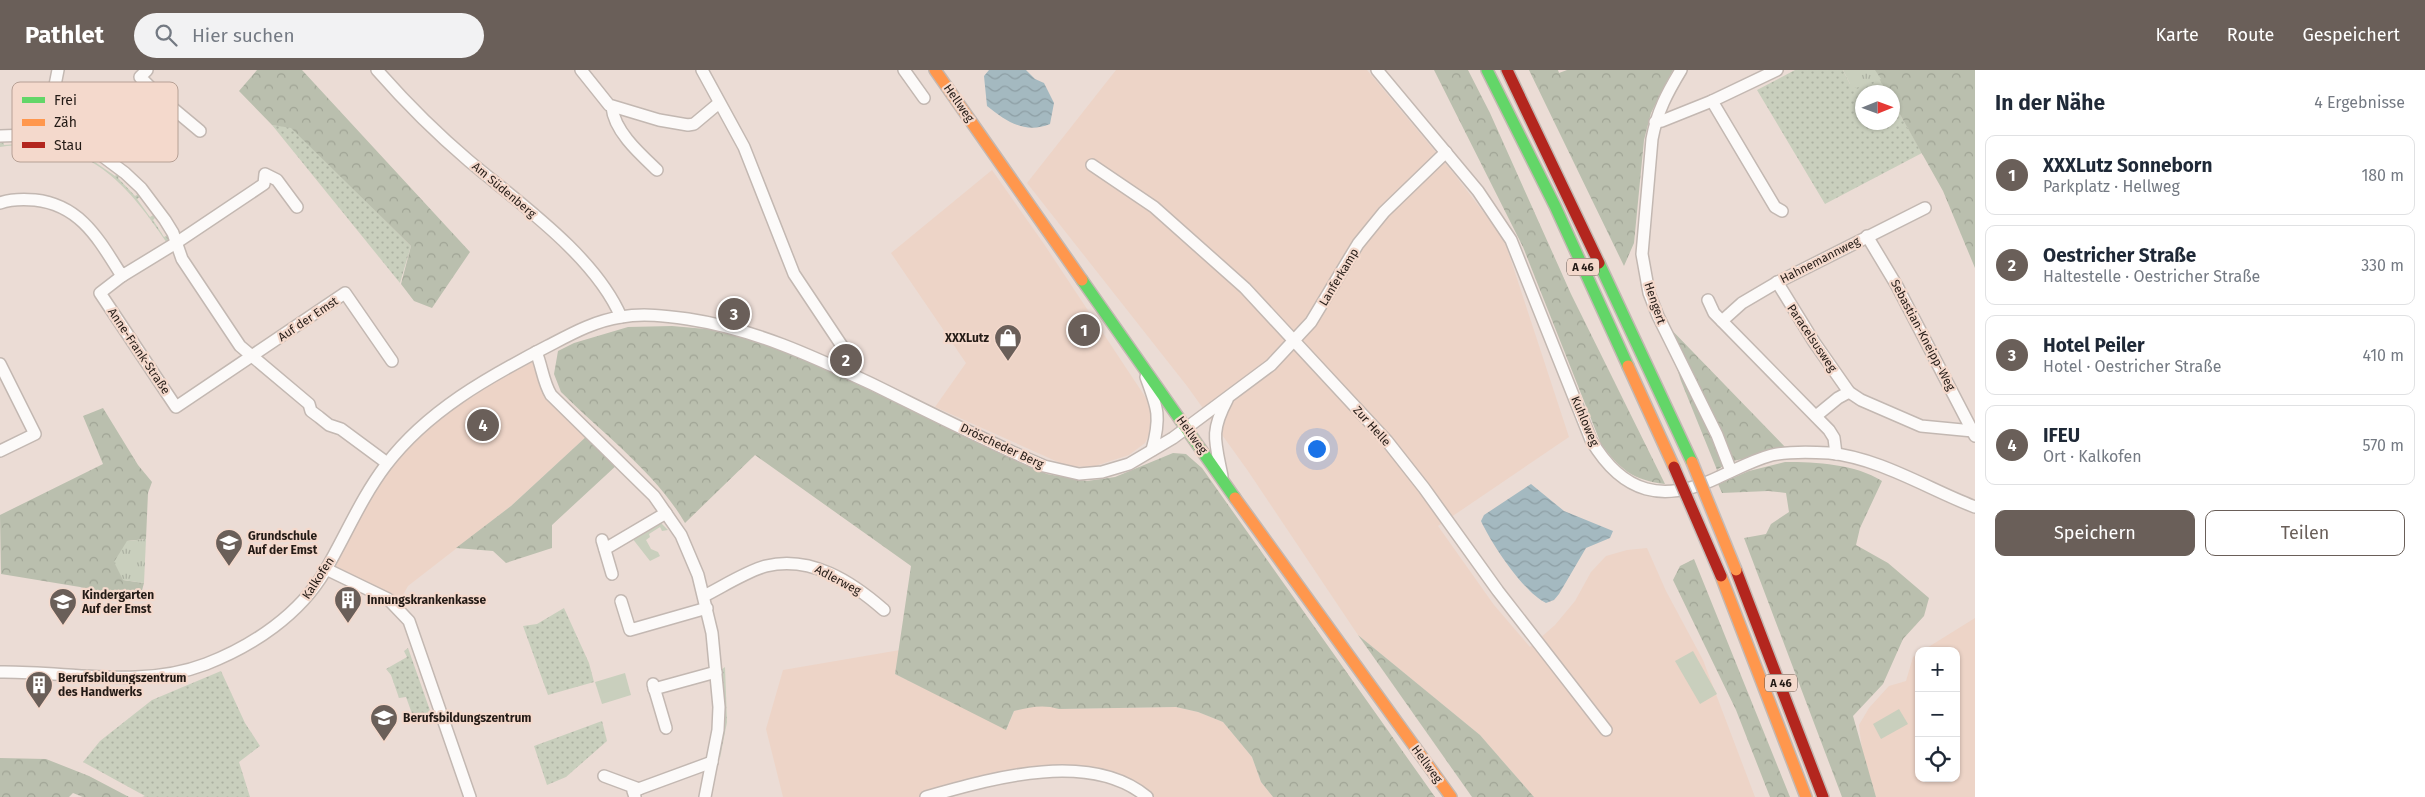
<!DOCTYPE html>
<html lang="de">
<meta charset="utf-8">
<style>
body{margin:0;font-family:"Fira Sans",sans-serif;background:#f2f2f3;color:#1f2937}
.controls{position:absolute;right:15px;bottom:15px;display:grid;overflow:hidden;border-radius:10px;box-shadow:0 1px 4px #0004}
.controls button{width:45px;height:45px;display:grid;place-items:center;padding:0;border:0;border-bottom:1px solid #e0e1e3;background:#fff;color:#1f2937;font:25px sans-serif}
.compass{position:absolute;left:1855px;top:15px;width:45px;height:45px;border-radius:50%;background:#fff;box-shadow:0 1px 4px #0004;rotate:89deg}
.you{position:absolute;left:1316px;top:378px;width:18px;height:18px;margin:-12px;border:4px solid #fff;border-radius:50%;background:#1a73e8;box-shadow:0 0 0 8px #1a73e833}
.badge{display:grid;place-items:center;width:32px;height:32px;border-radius:50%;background:#6a5f59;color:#fff;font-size:16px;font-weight:700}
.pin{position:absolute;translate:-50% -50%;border:2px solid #fff;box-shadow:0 1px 5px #0006}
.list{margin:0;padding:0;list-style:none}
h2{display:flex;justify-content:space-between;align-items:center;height:65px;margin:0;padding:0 20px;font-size:21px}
h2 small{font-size:16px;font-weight:400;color:#747a83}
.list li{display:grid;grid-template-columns:32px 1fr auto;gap:15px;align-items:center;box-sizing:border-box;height:80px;margin:0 10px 10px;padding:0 10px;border:1px solid #e0e1e3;border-radius:10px}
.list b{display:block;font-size:19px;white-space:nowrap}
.list p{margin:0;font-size:16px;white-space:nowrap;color:#747a83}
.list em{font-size:16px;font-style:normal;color:#747a83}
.actions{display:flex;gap:10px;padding:15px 20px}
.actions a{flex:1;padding:11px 0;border:1px solid #6a5f59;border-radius:10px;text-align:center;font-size:18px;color:#6a5f59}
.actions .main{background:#6a5f59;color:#fff}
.icon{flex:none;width:28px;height:28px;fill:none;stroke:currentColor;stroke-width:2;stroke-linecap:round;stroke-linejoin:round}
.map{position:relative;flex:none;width:1975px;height:727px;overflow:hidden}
header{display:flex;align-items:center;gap:30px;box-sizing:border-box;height:70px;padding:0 25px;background:#6a5f59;color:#fff}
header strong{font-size:24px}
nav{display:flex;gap:28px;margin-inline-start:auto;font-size:18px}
.search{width:350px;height:45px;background:#f2f2f3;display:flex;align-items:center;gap:12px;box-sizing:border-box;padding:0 18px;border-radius:28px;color:#747a83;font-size:19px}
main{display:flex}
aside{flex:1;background:#fff}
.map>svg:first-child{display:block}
</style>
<header>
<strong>Pathlet</strong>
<div class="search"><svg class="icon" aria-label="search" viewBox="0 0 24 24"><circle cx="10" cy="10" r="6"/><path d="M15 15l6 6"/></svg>Hier suchen</div>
<nav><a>Karte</a><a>Route</a><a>Gespeichert</a></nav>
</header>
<main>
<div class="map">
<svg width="1975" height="727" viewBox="0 0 1975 727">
<defs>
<pattern id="grass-dots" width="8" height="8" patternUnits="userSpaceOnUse" patternTransform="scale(1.25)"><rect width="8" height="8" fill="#c9cfbd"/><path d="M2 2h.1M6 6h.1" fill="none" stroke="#acb1a2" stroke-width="1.8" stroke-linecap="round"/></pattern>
<pattern id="forest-crowns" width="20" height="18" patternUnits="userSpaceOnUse" patternTransform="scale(1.25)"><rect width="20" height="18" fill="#babfae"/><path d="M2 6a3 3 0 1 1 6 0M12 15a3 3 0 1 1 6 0" fill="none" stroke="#a0a495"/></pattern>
<pattern id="park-tufts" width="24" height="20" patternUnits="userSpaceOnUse" patternTransform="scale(1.25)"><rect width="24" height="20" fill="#c9cfbd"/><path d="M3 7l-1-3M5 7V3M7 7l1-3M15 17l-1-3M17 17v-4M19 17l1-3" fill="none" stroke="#acb1a2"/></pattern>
<pattern id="water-waves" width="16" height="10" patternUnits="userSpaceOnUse" patternTransform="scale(1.25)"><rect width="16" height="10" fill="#a4b9c0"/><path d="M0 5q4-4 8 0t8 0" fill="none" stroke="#8d9ea4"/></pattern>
</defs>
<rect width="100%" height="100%" fill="#ebdcd5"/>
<g fill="#edd4c7">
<polygon points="1116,0 1367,0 1455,105 1504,169 1569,367 1438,456 1494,535 1530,577 1555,555 1575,531 1591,502 1606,486 1627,480 1647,478 1666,521 1703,590 1755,727 1534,727 1480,665 1358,565 1248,401 1187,316 1027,113"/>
<polygon points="992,100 1044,174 1146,328 1152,345 1152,359 1145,373 1129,385 1092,397 1067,396 935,337 966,293 891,183"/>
<polygon points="535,284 544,316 588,365 511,436 408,516 398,534 328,498 378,408 434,347"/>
<polygon points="1975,548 1975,727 1876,727 1862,680 1859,655 1869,638 1889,616 1906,611 1913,587 1919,583 1919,708 1956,708 1956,581 1922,581"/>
<polygon points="900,580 895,604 1007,659 1014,641 1031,636 1047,635 1059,639 1176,637 1198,642 1223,652 1252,687 1261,712 1273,727 1149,727 1128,713 1044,700 927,727 783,727 766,659 783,600"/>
</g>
<g fill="url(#grass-dots)">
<polygon points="1795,0 1843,0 1850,14 1880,9 1887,22 1862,22 1862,52 1892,52 1893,32 1922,83 1825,134 1757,20"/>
<polygon points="272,55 291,57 411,176 400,213"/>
<path d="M31,68h8l-1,7 25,4 2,-6 3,1 -1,6 22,8 2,-5 3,3 -2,4 23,16 4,-4 3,1 -4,5 17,18 5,-3 2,2 -5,4 13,18 5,-3 2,2 -4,4 11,17 5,-3 1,5 -3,4c-43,-64 -83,-108 -167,-96v-7l3,-1 1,6 26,-2z"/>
<polygon points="564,538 589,593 594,612 548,625 523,556 537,554"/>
<polygon points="408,578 433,649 419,654 415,652 406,627 399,628 391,605 386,599 407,587 404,581"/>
<polygon points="725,597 727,652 720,688 721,600"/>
<polygon points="221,601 245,653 260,676 239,692 250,727 142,727 145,726 83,692 100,671 152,630"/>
<polygon points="602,651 607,671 566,707 547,715 534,676"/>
</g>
<g fill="url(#forest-crowns)">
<polygon points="257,0 302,0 470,182 432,238 414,231 401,214 411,176 291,58 272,55 239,21"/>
<path d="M1434,0h34l22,43 81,181 94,190c-33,-4 -45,-15 -64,-40l-78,-197z"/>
<polygon points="1529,0 1558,0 1559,3 1567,0 1673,0 1651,43 1644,70 1634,173 1624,196"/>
<polygon points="1874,0 1975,0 1975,198 1943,121 1893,32 1892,22 1887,22"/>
<polygon points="1661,249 1787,379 1729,392 1717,400 1681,311"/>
<path d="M672,256l45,4 52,14 48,21 230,109 40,7 28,-4 58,-24 13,1 16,14 233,329h-162l-12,-15 -9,-25 -29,-35 -25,-10 -22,-5 -117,2c-16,-5 -29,-2 -45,2l-8,19 -111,-56 16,-108 -156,-111 -70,68c-28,-49 -84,-91 -124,-131l-7,-18 4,-23 16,-8 54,-16z"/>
<polygon points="103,338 138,395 152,412 148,423 146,469 127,471 123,510 144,513 141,524 97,522 80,517 1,504 0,445 103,394 83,346"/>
<polygon points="588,365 618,394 552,455 552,478 506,493 493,481 456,478 511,436"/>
<path d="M1785,392c32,0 70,2 97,19l-22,47 -4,17 32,18 41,35 -5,18 -21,23 -20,45 -30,32 23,81h-34l-98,-259 22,-4 5,-10 18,-12 -3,-19 -18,-2 -46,2 -4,-9 31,-13z"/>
<polygon points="1694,489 1790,727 1770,727 1736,640 1673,510 1680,496"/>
<polygon points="1358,565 1480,665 1534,727 1472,727"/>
<polygon points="0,688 46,689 89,706 129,727 83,727 73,723 69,727 0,727"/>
</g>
<g fill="url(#park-tufts)">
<polygon points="1843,0 1875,0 1881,9 1856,18 1850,14"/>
<polygon points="146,469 144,513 123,510 114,492 127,471"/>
</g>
<g fill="#c9cfbd">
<polygon points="660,452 668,460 662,461 660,457 649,464 650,467 646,470 651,479 658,482 660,486 650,491 632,468"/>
<polygon points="1693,581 1717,624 1700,634 1675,591"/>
<polygon points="625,603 631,625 602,634 595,612"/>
<polygon points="1899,639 1908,654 1881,669 1873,654"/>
</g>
<g fill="url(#water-waves)">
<path d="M989,0h37l9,9 9,4 10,20 -4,21c-25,10 -43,-2 -63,-18l-3,-30z"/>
<path d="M1531,414l33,27 49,20 -3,7 -24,10 -27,46 -5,6 -8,3c-22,-10 -55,-60 -65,-82l3,-6z"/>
</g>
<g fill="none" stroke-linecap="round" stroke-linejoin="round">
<defs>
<g id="street">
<polyline points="147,0 140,7 164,31"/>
<path d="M377,0c28,32 59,63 92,91 50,42 126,95 152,156"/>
<polyline points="581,0 609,35 659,50 688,55 694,54 719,33"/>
<polyline points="702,0 744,77 794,204 842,276 843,288"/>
<polyline points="904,0 924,28"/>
<path d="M1377,0l101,121 33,49 80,200c32,54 72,64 128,37 18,-8 34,-17 53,-22 18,-4 39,-3 57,-2 51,5 99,36 146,54"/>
<path d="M1681,0c-14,23 -24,42 -29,69l-10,115 7,39 9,23 59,119 14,36"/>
<polyline points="1712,31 1775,137 1782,141"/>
<path d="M612,37c2,24 28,47 45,63"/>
<polyline points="1655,52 1662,51 1712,31 1777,0"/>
<polyline points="0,66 28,65 68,70 101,85 125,103 141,118 165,150 173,163 182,189 240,276 309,334 311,341 319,347 329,355 341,359 387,393"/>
<polyline points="45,66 58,0"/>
<polyline points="111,92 164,31 200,61"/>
<polyline points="1092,95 1154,137 1245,218 1387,371 1424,418 1498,521 1606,660"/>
<path d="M0,133c11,-4 23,-4 35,-3 46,5 64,40 87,76l54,-33 88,-59 1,-10 12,6 20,27"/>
<polyline points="1867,166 1897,216 1975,366"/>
<polyline points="122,206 100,223 176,337 345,223 392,291"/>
<polyline points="1777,212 1814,272 1849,322 1861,330 1921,356 1973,361"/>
<polyline points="1708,230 1714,243 1829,360 1834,368 1836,384"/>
<polyline points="1722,251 1742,233 1776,213 1925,138"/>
<path d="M536,282c6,14 7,30 15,43l103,101 27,39 17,40 14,58 7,74 -1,23 -13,67"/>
<polyline points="0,294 35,364 0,381"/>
<path d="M1146,307c12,32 15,40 6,73"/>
<polyline points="1816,346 1838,328 1849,322"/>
<path d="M1222,406c-7,-35 -12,-44 5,-76"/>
<polyline points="602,470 612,504"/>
<polyline points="605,479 666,443"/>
<polyline points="326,499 388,529 409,551 470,727"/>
<path d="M704,526c18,-9 43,-25 62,-30 45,-11 86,16 118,44"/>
<polyline points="621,531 630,560 707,538"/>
<path d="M0,602c68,-1 141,17 206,-8 47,-18 94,-50 119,-93 21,-36 36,-73 61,-106 41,-54 102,-88 162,-119 23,-12 46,-25 73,-29 22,-4 45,-1 67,2 66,10 124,37 184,65 57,28 113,57 172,82l35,8 23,-2 27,-8 44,-26 98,-73 40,-43 47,-78 26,-32 62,-60"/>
<polyline points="653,614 666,658"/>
<polyline points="654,619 716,602"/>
<polyline points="604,706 639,719"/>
<polyline points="635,727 633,721 712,692"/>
<path d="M926,727c64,-18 163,-48 221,0"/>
</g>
<g id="fast">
<polyline points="1487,0 1555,136 1628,296"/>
<polyline points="1599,193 1692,392"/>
<polyline points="1082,210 1235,428"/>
</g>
<g id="slow">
<polyline points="935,0 1082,210"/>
<polyline points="1628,296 1674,397"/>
<polyline points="1235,428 1451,727"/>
<polyline points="1721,506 1806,727"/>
</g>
<g id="jam">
<polyline points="1507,0 1599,193"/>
<polyline points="1736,500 1823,727"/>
</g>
</defs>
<use href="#street" stroke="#c3b8b2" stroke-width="14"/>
<use href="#fast" stroke="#c3b8b2" stroke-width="14"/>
<use href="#slow" stroke="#c3b8b2" stroke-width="14"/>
<use href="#jam" stroke="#c3b8b2" stroke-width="14"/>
<use href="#street" stroke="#fcfaf9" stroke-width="11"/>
<use href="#fast" stroke="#63d668" stroke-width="11"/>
<use href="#slow" stroke="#ff974d" stroke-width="11"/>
<use href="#jam" stroke="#b3261e" stroke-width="11"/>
<defs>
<polyline id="slow-bridge" points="1692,392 1736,500"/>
<polyline id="jam-bridge" points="1674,397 1721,506"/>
</defs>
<use href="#slow-bridge" stroke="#c4bcb9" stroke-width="14" stroke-linecap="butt"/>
<use href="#jam-bridge" stroke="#c4bcb9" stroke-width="14" stroke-linecap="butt"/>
<use href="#slow-bridge" stroke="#ff974d" stroke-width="11"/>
<use href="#jam-bridge" stroke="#b3261e" stroke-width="11"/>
</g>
<defs>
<symbol id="shop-pin" viewBox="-11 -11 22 30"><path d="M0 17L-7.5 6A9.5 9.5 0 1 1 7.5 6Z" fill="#6a5f59" stroke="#f4d9cc"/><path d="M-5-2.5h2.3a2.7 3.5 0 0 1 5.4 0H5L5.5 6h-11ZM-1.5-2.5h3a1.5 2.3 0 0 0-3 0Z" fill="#fff"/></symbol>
<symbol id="school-pin" viewBox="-11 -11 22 30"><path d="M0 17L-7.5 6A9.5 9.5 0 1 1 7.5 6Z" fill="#6a5f59" stroke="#f4d9cc"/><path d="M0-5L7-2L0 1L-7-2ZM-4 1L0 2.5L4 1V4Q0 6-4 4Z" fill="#fff"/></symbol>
<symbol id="building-pin" viewBox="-11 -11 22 30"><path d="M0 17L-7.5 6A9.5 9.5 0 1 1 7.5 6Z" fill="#6a5f59" stroke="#f4d9cc"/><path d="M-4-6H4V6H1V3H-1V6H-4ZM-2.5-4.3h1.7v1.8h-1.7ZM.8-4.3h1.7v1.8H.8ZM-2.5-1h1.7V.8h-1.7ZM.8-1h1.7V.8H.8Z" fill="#fff"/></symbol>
<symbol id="university-pin" viewBox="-11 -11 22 30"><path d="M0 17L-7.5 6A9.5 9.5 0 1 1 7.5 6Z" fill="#6a5f59" stroke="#f4d9cc"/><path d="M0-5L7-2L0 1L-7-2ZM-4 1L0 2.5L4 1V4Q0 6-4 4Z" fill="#fff"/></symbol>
</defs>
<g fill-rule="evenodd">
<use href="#shop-pin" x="992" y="252" width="32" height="43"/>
<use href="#school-pin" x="213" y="457" width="32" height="43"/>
<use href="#building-pin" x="332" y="514" width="32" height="43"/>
<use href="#school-pin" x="47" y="516" width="32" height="43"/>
<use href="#building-pin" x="23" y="599" width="32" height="43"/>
<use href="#university-pin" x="368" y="632" width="32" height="43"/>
</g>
<g text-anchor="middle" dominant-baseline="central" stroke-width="4.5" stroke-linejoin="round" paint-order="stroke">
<g fill="#f4d9cc" stroke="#62544d" stroke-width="1">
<rect x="1567" y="188.5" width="32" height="17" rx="4"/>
<rect x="1765" y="604.5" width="32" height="17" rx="4"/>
</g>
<g font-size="11" font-weight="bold" fill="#241b16">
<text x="1583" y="197">A 46</text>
<text x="1781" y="613">A 46</text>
</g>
<g font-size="12" fill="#241b16" stroke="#f4d9cc">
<text transform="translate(959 33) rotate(55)">Hellweg</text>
<text transform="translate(504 120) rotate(40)">Am Südenberg</text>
<text transform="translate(1820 190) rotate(-27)">Hahnemannweg</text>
<text transform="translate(1339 207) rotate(-59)">Lanferkamp</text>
<text transform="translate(1655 233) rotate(71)">Hengert</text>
<text transform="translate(308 249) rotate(-34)">Auf der Emst</text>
<text transform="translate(1923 265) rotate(62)">Sebastian-Kneipp-Weg</text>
<text transform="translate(1812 268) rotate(56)">Paracelsusweg</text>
<text transform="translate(139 281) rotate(56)">Anne-Frank-Straße</text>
<text transform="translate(1585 351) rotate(67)">Kuhloweg</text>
<text transform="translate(1372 356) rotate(48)">Zur Helle</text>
<text transform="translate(1192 365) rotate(54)">Hellweg</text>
<text transform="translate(1002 376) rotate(25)">Dröscheder Berg</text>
<text transform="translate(318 508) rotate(-57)">Kalkofen</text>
<text transform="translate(838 510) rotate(28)">Adlerweg</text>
<text transform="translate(1427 694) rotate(54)">Hellweg</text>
</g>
<g font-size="12" font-weight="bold" fill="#241b16" stroke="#f4d9cc" text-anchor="start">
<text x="989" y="268" text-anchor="end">XXXLutz</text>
<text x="248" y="466">Grundschule<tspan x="248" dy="14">Auf der Emst</tspan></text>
<text x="82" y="525">Kindergarten<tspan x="82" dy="14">Auf der Emst</tspan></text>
<text x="367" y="530">Innungskrankenkasse</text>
<text x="58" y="608">Berufsbildungszentrum<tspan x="58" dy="14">des Handwerks</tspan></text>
<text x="403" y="648">Berufsbildungszentrum</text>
</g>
</g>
<rect x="12" y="12" width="166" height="80" rx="8" fill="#f4d9cc" stroke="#b6a095" stroke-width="1"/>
<rect x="22" y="27" width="23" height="6" fill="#63d668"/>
<rect x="22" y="49" width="23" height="7" fill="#ff974d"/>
<rect x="22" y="72" width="23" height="6" fill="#b3261e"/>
<g font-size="14" fill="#241b16">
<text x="54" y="35">Frei</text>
<text x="54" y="57">Zäh</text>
<text x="54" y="80">Stau</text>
</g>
</svg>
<div class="controls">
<button>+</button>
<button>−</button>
<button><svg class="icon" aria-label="locate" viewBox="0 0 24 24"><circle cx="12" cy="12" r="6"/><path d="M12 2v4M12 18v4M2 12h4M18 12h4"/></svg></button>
</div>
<svg class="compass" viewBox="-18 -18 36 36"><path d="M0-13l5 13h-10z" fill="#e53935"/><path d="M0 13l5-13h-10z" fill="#747a83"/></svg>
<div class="you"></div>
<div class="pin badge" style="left:1084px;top:260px">1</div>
<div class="pin badge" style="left:846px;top:290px">2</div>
<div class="pin badge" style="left:734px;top:244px">3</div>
<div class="pin badge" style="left:483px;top:355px">4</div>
</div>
<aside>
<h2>In der Nähe<small>4 Ergebnisse</small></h2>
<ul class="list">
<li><span class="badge">1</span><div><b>XXXLutz Sonneborn</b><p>Parkplatz · Hellweg</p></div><em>180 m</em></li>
<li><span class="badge">2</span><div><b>Oestricher Straße</b><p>Haltestelle · Oestricher Straße</p></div><em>330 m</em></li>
<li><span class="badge">3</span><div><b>Hotel Peiler</b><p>Hotel · Oestricher Straße</p></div><em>410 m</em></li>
<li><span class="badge">4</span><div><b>IFEU</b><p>Ort · Kalkofen</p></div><em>570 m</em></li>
</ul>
<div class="actions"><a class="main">Speichern</a><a>Teilen</a></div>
</aside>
</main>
